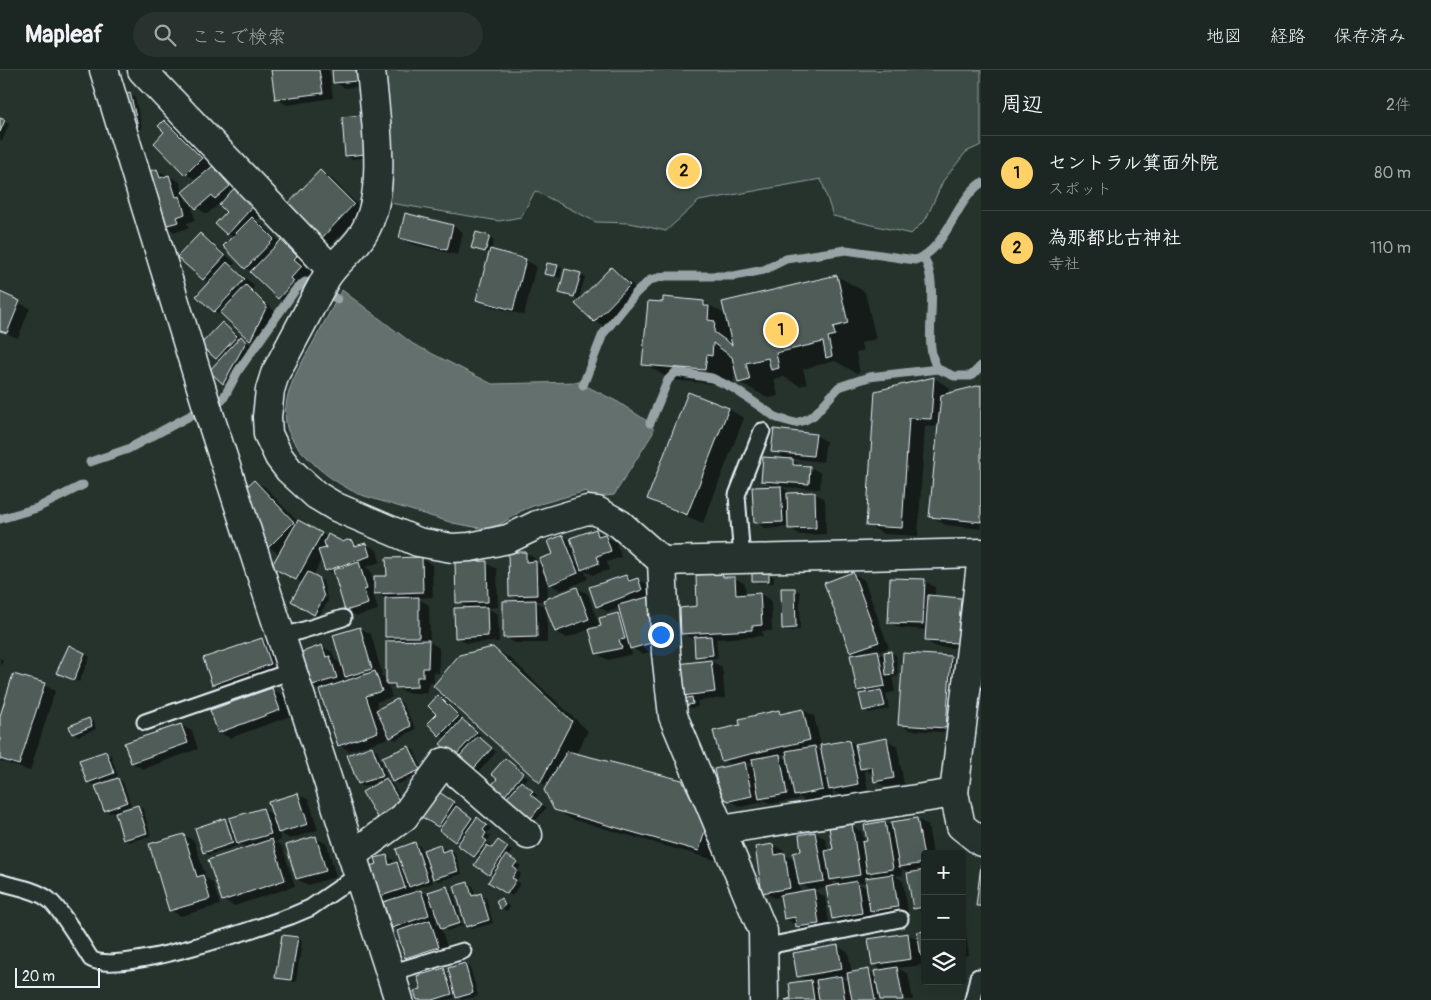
<!DOCTYPE html>
<html lang="ja">
<meta charset="utf-8">
<style>
body{margin:0;font-family:Pangolin,"Klee One",sans-serif;background:#29322f;color:#f1f3f6}
.controls{position:absolute;right:15px;bottom:15px;display:grid;overflow:hidden;border-radius:5px;box-shadow:0 5px 20px #0002}
.controls button{width:45px;height:45px;display:grid;place-items:center;padding:0;border:0;border-bottom:1px solid #3a4340;background:#1c2622;color:#f1f3f6;font:25px sans-serif}
.scale{position:absolute;left:15px;bottom:12px;width:85px;box-sizing:border-box;padding-left:5px;border:2px solid #e8f1f8;border-top:0;font-size:14px;line-height:18px;white-space:nowrap;color:#e8f1f8;-webkit-text-stroke:4px #26332d;paint-order:stroke}
.you{position:absolute;left:660px;top:564px;width:18px;height:18px;margin:-12px;border:4px solid #fff;border-radius:50%;background:#1a73e8;box-shadow:0 0 0 8px #1a73e833}
.badge{display:grid;place-items:center;width:32px;height:32px;border-radius:50%;background:#ffd166;color:#111;font-size:16px;font-weight:700}
.pin{position:absolute;translate:-50% -50%;border:2px solid #fff;box-shadow:0 1px 5px #0006}
.list{margin:0;padding:0;list-style:none}
h2{display:flex;justify-content:space-between;align-items:center;height:65px;margin:0;padding:0 20px;font-size:21px}
h2 small{font-size:16px;font-weight:400;color:#a0a5a5}
.list li{display:grid;grid-template-columns:32px 1fr auto;gap:15px;align-items:center;box-sizing:border-box;height:75px;padding:0 20px;border-top:1px solid #3a4340}
.list b{display:block;font-size:19px;white-space:nowrap}
.list p{margin:0;font-size:16px;white-space:nowrap;color:#a0a5a5}
.list em{font-size:16px;font-style:normal;color:#a0a5a5}
.icon{flex:none;width:28px;height:28px;fill:none;stroke:currentColor;stroke-width:2;stroke-linecap:round;stroke-linejoin:round}
.map{position:relative;flex:none;width:981px;height:930px;overflow:hidden}
header{display:flex;align-items:center;gap:30px;box-sizing:border-box;height:70px;padding:0 25px;background:#1c2622;border-bottom:1px solid #3a4340}
header strong{font-size:24px}
nav{display:flex;gap:28px;margin-inline-start:auto;font-size:18px}
.search{width:350px;height:45px;background:#29322f;display:flex;align-items:center;gap:12px;box-sizing:border-box;padding:0 18px;border-radius:28px;color:#a0a5a5;font-size:19px}
main{display:flex}
aside{flex:1;background:#1c2622}
.map>svg:first-child{display:block}
</style>
<header>
<strong>Mapleaf</strong>
<div class="search"><svg class="icon" aria-label="search" viewBox="0 0 24 24"><circle cx="10" cy="10" r="6"/><path d="M15 15l6 6"/></svg>ここで検索</div>
<nav><a>地図</a><a>経路</a><a>保存済み</a></nav>
</header>
<main>
<div class="map">
<svg width="981" height="930" viewBox="0 0 981 930">
<rect width="100%" height="100%" fill="#26332d"/>
<filter id="ink" filterUnits="userSpaceOnUse"><feTurbulence type="fractalNoise" baseFrequency=".02" numOctaves="2"/><feDisplacementMap in="SourceGraphic" scale="10" xChannelSelector="R" yChannelSelector="G"/><feConvolveMatrix kernelMatrix="1 2 1 2 8 2 1 2 1" color-interpolation-filters="sRGB"/></filter>
<g filter="url(#ink)">
<polygon fill="#3e4b47" stroke="#939ea0" points="380,0 981,0 981,75 966,82 943,111 926,149 911,164 833,146 821,109 699,131 666,161 630,153 596,152 535,121 521,147 499,151 384,132"/>
<path fill="#636f6d" stroke="#98a3a5" d="M342,220l71,54 79,40 86,-2 40,20 32,21 3,5v5l-39,62 -24,3 -4,-7 -53,15 -12,5 -20,13 -16,5 -32,-6 -95,-29c-19,-10 -35,-20 -50,-36 -9,-9 -20,-21 -22,-35 -4,-30 14,-57 28,-82 9,-17 19,-34 28,-51z"/>
<g fill="#0007" fill-rule="evenodd">
<polygon points="272,0 329,0 333,28 287,35 276,28"/>
<polygon points="333,0 367,0 368,16 345,18 334,12"/>
<polygon points="130,24 135,27 142,59 135,61"/>
<polygon points="343,48 370,87 352,89 347,86"/>
<polygon points="0,49 9,54 2,71 0,70"/>
<polygon points="164,51 175,58 212,95 207,100 208,101 213,97 224,103 267,139 256,151 263,155 280,172 292,178 307,193 304,196 312,203 301,215 304,218 289,234 278,228 252,201 246,198 233,167 227,164 228,142 219,134 207,144 197,138 197,110 186,104 166,62"/>
<polygon points="157,100 180,112 186,131 191,133 195,150 187,153 189,158 175,162 164,155"/>
<polygon points="320,102 331,108 364,141 331,175 320,169"/>
<polygon points="453,156 463,162 458,185 411,174 400,167"/>
<polygon points="200,164 211,171 235,193 232,196 255,216 251,220 277,243 261,276 251,270 226,247 225,248 214,241 209,213 203,209"/>
<polygon points="489,167 494,170 491,181 525,190 536,196 524,245 489,236 478,229 490,184 478,180"/>
<polygon points="557,196 562,199 560,208 545,203"/>
<polygon points="611,198 622,205 640,222 606,257 595,251 577,234"/>
<polygon points="580,204 585,207 579,229 560,222"/>
<polygon points="837,206 865,222 876,269 861,273 863,281 856,283 860,302 856,303 835,291 803,299 807,314 800,316 784,307 774,309 778,326 768,328 739,312 735,296 733,316 672,310 644,294 704,232 726,245"/>
<polygon points="0,224 30,238 18,268 0,261"/>
<polygon points="222,253 251,275 229,316 211,301 220,290 216,288"/>
<polygon points="934,308 950,318 949,324 981,317 981,459 946,455 930,446 939,357 925,356 918,466 884,464 868,455 877,322"/>
<polygon points="728,339 744,348 703,453 664,437 648,428"/>
<polygon points="815,365 826,371 823,392 788,388 804,397 810,397 821,403 820,419 781,417 792,423 814,423 825,429 826,464 800,465 789,457 766,459 756,452 775,417 763,410 788,390 773,381"/>
<path d="M254,411l11,6 33,35 44,22 11,-2 6,4 7,-2 11,6 3,12 -15,5 5,3 4,14 47,-26 11,7 1,32 -16,1 12,7 1,37 9,6v25h-5v10h-6v10h-21l-19,-9 4,13 -16,5 3,8 18,-10 5,3 14,26 -20,11 -5,-3 -4,-8 -1,1 3,8 -40,13 -10,-6 -18,-53 -10,-6 11,-40 10,6 3,8 7,4 18,-36 11,6 11,40 -2,1 7,4 8,-37 -9,-5v-38l-7,-4 -5,1 4,14 -21,6 -11,-6 -10,-34 -10,-6 -4,-12 -9,18 10,5 5,20 -9,15 -26,-15 10,-18 -30,-17 7,-12 -11,-7zM345,605l8,5 -6,2z"/>
<polygon points="595,460 616,472 621,487 607,492 609,500 593,505 585,501 588,509 561,521 550,514 547,507 548,529 577,518 588,524 600,558 618,544 623,547 620,538 608,542 597,536 626,506 634,511 638,509 649,515 652,526 648,528 658,534 666,578 642,584 630,577 632,584 608,590 597,584 590,559 567,568 556,562 545,531 535,531 547,538 547,573 515,573 505,567 521,532 511,525 526,483 536,489 537,493 543,497 554,485 563,466 573,472"/>
<polygon points="486,493 497,499 498,537 487,538 498,544 499,572 467,573 456,567 469,538 457,532"/>
<polygon points="853,503 864,510 889,578 878,582 885,586 891,583 896,585 898,606 892,607 895,622 886,624 889,639 869,643 864,640 865,624 858,621 857,585 851,582"/>
<polygon points="722,504 729,508 735,508 745,514 746,525 760,524 771,530 772,561 762,561 763,566 716,569 718,588 702,589 697,586 695,570 683,564"/>
<polygon points="769,504 774,507 774,513 758,513 753,510"/>
<polygon points="924,511 935,517 935,527 961,529 972,535 969,579 937,577 926,571 927,560 900,558 889,552"/>
<polygon points="794,519 800,522 800,560 788,561 783,558"/>
<polygon points="262,569 273,575 281,600 224,620 213,614"/>
<path d="M493,578l17,10 78,73 -12,23 105,27 17,10 23,46 -6,23 -144,-41 -16,-10 -7,-23 -8,-4zM683,715h3l24,47 -3,1z"/>
<polygon points="85,584 90,587 79,612 63,605"/>
<polygon points="951,587 961,593 957,663 910,660 899,654"/>
<polygon points="0,588 3,590 0,597"/>
<polygon points="711,591 722,597 725,628 697,631 698,637 691,638 686,635 688,629 683,626"/>
<polygon points="44,615 55,621 30,701 0,691 0,650"/>
<polygon points="272,619 283,625 290,646 230,668 219,662"/>
<polygon points="439,627 444,630 464,650 463,651 481,665 479,668 496,682 476,705 455,686 446,668 440,665 438,644"/>
<path d="M803,640l11,6 7,30 -7,1 9,6 26,-12 7,4 31,-5 10,6 7,38 -18,3 -11,-6 -1,-7 -10,-4 4,20 -27,6 -9,-6 1,6 -27,5 -9,-5 1,3 -27,5 -9,-5 1,3 -22,5 -20,-11 11,-30 -10,-6 20,-34 37,-15 6,3zM788,684l1,7 -9,-6zM753,692l2,7 -10,-5z"/>
<polygon points="89,649 94,652 96,659 78,666 73,663"/>
<polygon points="181,655 192,661 198,679 143,699 132,693"/>
<polygon points="372,677 377,680 387,708 386,709 391,712 406,737 384,751 382,710 364,717 359,714"/>
<polygon points="409,677 414,680 424,703 398,714 393,711"/>
<polygon points="105,682 111,685 118,706 93,715 88,712"/>
<polygon points="505,689 528,707 522,713 537,725 535,728 546,738 534,753 504,727"/>
<polygon points="118,709 123,712 131,735 118,740 118,742 138,736 143,739 151,766 129,772 124,770 116,741 110,743 105,740"/>
<polygon points="439,723 458,736 457,738 476,751 482,752 491,758 487,764 491,766 487,772 491,774 489,777 493,780 498,772 512,781 508,788 521,796 517,801 521,804 516,811 520,814 512,826 507,823 494,806 476,794 479,788 459,775 460,773 442,758 424,747"/>
<polygon points="298,724 309,730 318,760 290,769 279,762 281,770 275,772 282,776 295,816 234,836 223,830 247,778 237,773 237,776 209,785 204,782 224,749 232,754 262,739 274,745"/>
<path d="M917,749l11,6 5,29h-8v60l-10,-6 -4,-35 -9,-5 1,7 -8,1 8,5 5,31 -26,5 -11,-7 1,9 -28,5 -11,-6 -5,-31 -15,3 12,7 5,32 -22,4 -23,-15 -3,-21 -8,1 -10,-6 -8,-44 17,-3 11,6 1,4 11,6 19,-28 11,6 2,12 6,-1 18,-24 10,6 2,10h4l17,-20 8,5v-4zM869,803l8,5 -7,1zM833,811l3,1 5,3 -7,2zM867,812l1,7 -10,-6zM799,814l7,3 6,4 -12,2z"/>
<polygon points="184,765 194,771 206,808 213,813 220,835 181,846 170,840"/>
<polygon points="316,768 327,774 336,807 308,815 297,809"/>
<path d="M415,773l5,3 13,37 -19,6 1,4 6,-2 10,6 16,-10 5,3 10,30 -18,7v3l19,-7 1,2 -17,6 -6,-3 8,25 -32,10 -11,-6 -8,-27 -5,-3 -4,-25 -10,-6 -1,-32 9,-8 17,12zM440,851l2,7 -8,-5z"/>
<polygon points="440,776 445,779 446,782 450,780 455,783 462,804 439,811 434,809"/>
<polygon points="468,813 473,816 476,826 481,825 486,828 493,853 472,859 467,856"/>
<polygon points="501,830 506,833 510,838 506,841 501,838 497,832"/>
<polygon points="962,852 964,853 969,885 962,886"/>
<path d="M925,862v25l-5,-3 2,11 -24,3 10,6 5,26h-126l5,-1 16,-17 -10,-6 39,-30 11,6 4,22 17,-3 7,4 7,-5 -10,-6 35,-30 11,7zM849,906l1,6 -9,-5zM817,911l1,5 -6,-4z"/>
<polygon points="297,868 302,871 296,912 282,910 277,907"/>
<polygon points="465,894 470,897 478,926 462,930 457,927 446,930 418,930 423,920 443,900 451,904"/>
</g>
<g fill="none" stroke-linecap="round" stroke-linejoin="round">
<g stroke="#98a3a5" stroke-width="9">
<path d="M924,188c18,32 -4,86 14,111"/>
<polyline points="329,224 337,229"/>
<path d="M583,315l20,-51 33,-41 14,-13 16,-4h68l30,-6 22,-11 60,-9 69,10c32,-10 39,-58 66,-77"/>
<polyline points="218,332 223,329 238,301 296,219 305,212 312,213"/>
<polyline points="650,353 668,310 676,302 712,308 733,318 777,348 795,353 805,350 814,345 839,317 869,307 938,299 954,306 971,306 981,296"/>
<polyline points="90,392 128,379 197,342"/>
<polyline points="0,449 37,438 83,415"/>
</g>
</g>
<g fill="#505c59" stroke="#e8f1f8">
<polygon points="271,0 319,0 323,23 275,29"/>
<polygon points="332,0 357,0 358,11 333,13"/>
<polygon points="130,22 138,56 129,59 121,25"/>
<polygon points="362,45 366,84 345,86 342,47"/>
<polygon points="0,48 5,50 0,62"/>
<polygon points="164,50 202,88 185,105 154,73 164,62 158,56"/>
<polygon points="213,96 230,116 215,129 212,125 196,139 182,122"/>
<polygon points="157,99 160,108 169,105 176,127 180,126 185,144 177,147 179,152 163,156 147,102"/>
<polygon points="320,100 354,134 320,170 286,136"/>
<polygon points="238,114 257,132 227,165 215,154 226,142 219,135"/>
<polygon points="405,143 453,155 447,180 399,168"/>
<polygon points="252,147 274,169 245,199 223,176"/>
<polygon points="476,162 490,166 485,182 471,178"/>
<polygon points="200,163 225,186 203,210 177,187"/>
<polygon points="281,170 297,186 294,189 302,196 291,208 294,211 278,229 250,202"/>
<polygon points="490,179 526,189 513,240 476,230"/>
<polygon points="227,192 245,209 214,242 196,226"/>
<polygon points="547,193 558,195 555,206 544,204"/>
<polygon points="611,197 630,215 594,252 575,234"/>
<polygon points="565,199 581,203 574,227 559,223"/>
<polygon points="837,205 848,253 833,257 835,265 828,267 832,286 826,288 823,272 776,283 779,298 771,300 768,288 746,293 750,310 738,313 732,287 713,273 712,286 707,285 705,300 642,295 648,231 663,232 663,227 704,231 704,236 709,236 708,250 715,251 714,262 732,275 722,232"/>
<polygon points="246,215 267,236 250,271 220,243"/>
<polygon points="0,222 20,231 7,263 0,261"/>
<polygon points="222,252 237,266 216,289 200,275"/>
<polygon points="241,266 246,272 223,314 209,301"/>
<polygon points="934,307 931,349 909,348 902,458 866,456 875,321"/>
<polygon points="981,315 981,452 929,447 941,325"/>
<polygon points="688,322 729,338 687,445 647,429"/>
<polygon points="774,359 816,364 813,386 771,382"/>
<polygon points="763,387 793,389 793,395 810,396 809,414 761,411"/>
<polygon points="254,410 294,452 268,478 247,416"/>
<polygon points="781,416 783,452 754,453 752,417"/>
<polygon points="815,422 816,458 788,459 787,423"/>
<polygon points="298,450 322,463 296,510 271,497"/>
<polygon points="596,459 598,466 605,464 611,481 597,486 599,493 581,500 570,468"/>
<polygon points="328,464 343,472 347,470 353,471 355,476 366,473 370,486 325,501 318,480 326,478 324,472"/>
<polygon points="563,465 578,503 549,515 539,489 553,484 548,471"/>
<polygon points="508,482 526,482 526,492 536,491 537,525 509,526"/>
<polygon points="422,487 423,522 374,524 374,506 387,506 386,488"/>
<polygon points="487,491 488,532 456,533 455,492"/>
<polygon points="359,492 367,519 364,520 368,534 345,541 333,500"/>
<polygon points="308,502 318,507 324,527 314,545 291,531"/>
<polygon points="769,502 769,511 752,511 752,503"/>
<polygon points="853,502 879,572 850,582 824,513"/>
<polygon points="722,503 723,507 735,507 736,525 760,523 762,555 752,556 752,560 681,564 680,538 697,536 696,505"/>
<polygon points="626,505 629,511 638,508 642,520 596,537 589,517"/>
<polygon points="890,508 925,509 923,554 888,553"/>
<polygon points="577,517 589,549 555,562 543,530"/>
<polygon points="781,518 795,518 796,558 782,559"/>
<polygon points="928,525 961,528 958,573 925,571"/>
<polygon points="419,527 419,567 385,567 385,528"/>
<polygon points="648,527 652,542 648,543 655,572 630,579 618,535"/>
<polygon points="536,530 537,567 503,568 503,531"/>
<polygon points="487,537 488,566 455,568 454,538"/>
<polygon points="618,543 625,569 619,570 622,578 596,584 589,559 601,556 599,548"/>
<polygon points="360,557 372,599 345,607 333,565"/>
<polygon points="711,566 713,585 695,587 694,567"/>
<polygon points="262,568 271,594 212,615 203,588"/>
<polygon points="429,570 428,598 423,598 423,607 417,607 417,617 395,618 395,614 386,614 386,571"/>
<polygon points="69,575 85,583 74,610 56,603"/>
<polygon points="322,575 326,587 330,586 337,608 309,616 299,583"/>
<polygon points="493,577 572,651 540,713 433,616 459,585"/>
<polygon points="878,580 885,616 857,621 850,585"/>
<polygon points="891,581 894,604 886,605 884,582"/>
<polygon points="903,583 951,586 946,658 898,655"/>
<polygon points="711,590 715,622 682,626 677,594"/>
<polygon points="375,601 382,621 366,626 378,662 338,676 319,620"/>
<polygon points="13,604 45,613 19,695 0,689 0,646"/>
<polygon points="272,618 280,640 218,663 210,640"/>
<polygon points="881,620 885,636 863,641 859,624"/>
<polygon points="438,625 459,646 439,666 427,653 436,644 428,636"/>
<polygon points="692,627 693,634 685,636 683,629"/>
<polygon points="397,629 411,656 390,668 376,640"/>
<polygon points="803,639 810,670 721,691 713,661 740,655 739,649 779,640 780,644"/>
<polygon points="89,648 92,656 72,664 69,656"/>
<polygon points="462,649 477,662 454,687 440,674"/>
<polygon points="181,654 188,673 131,693 124,673"/>
<polygon points="478,666 492,678 470,703 456,690"/>
<polygon points="887,668 894,708 874,712 872,697 860,699 855,674"/>
<polygon points="849,670 858,714 829,720 820,675"/>
<polygon points="372,676 383,706 358,714 347,685"/>
<polygon points="409,676 420,700 392,712 382,687"/>
<polygon points="815,676 823,720 794,726 786,681"/>
<polygon points="106,681 114,703 87,713 79,690"/>
<polygon points="567,681 682,710 706,757 699,781 554,740 544,720"/>
<polygon points="780,684 787,724 759,729 752,689"/>
<polygon points="505,688 523,703 503,728 490,717 497,709 491,704"/>
<polygon points="745,692 752,726 729,731 720,727 714,699"/>
<polygon points="118,708 127,732 104,741 95,716"/>
<polygon points="386,708 401,734 378,749 362,722"/>
<polygon points="521,711 533,721 530,724 542,734 529,751 505,730"/>
<polygon points="439,722 454,732 438,757 422,747"/>
<polygon points="298,723 308,754 278,763 268,732"/>
<polygon points="138,735 147,763 123,770 115,742"/>
<polygon points="456,736 472,748 455,772 439,760"/>
<polygon points="263,738 271,764 237,774 229,748"/>
<polygon points="477,747 487,755 483,760 486,763 483,768 487,771 474,787 457,775"/>
<polygon points="225,748 233,773 203,783 195,758"/>
<polygon points="917,748 925,793 899,797 891,752"/>
<polygon points="885,751 893,799 867,803 862,772 867,771 864,755"/>
<polygon points="852,754 860,805 830,810 825,781 833,779 829,758"/>
<polygon points="815,762 824,811 799,815 793,783 801,781 799,765"/>
<polygon points="184,764 197,807 203,805 210,829 169,841 149,774"/>
<polygon points="316,766 326,801 296,809 286,775"/>
<polygon points="272,769 285,810 222,831 208,790"/>
<polygon points="498,770 508,777 489,805 474,795 487,775 492,778"/>
<polygon points="415,772 428,810 409,817 396,779"/>
<polygon points="440,774 442,782 450,779 458,801 433,809 423,780"/>
<polygon points="773,774 775,785 785,783 790,818 762,823 755,777"/>
<polygon points="387,785 389,795 397,792 405,818 378,827 369,796 377,794 375,788"/>
<polygon points="506,785 517,792 513,797 517,800 512,808 516,810 507,824 488,812"/>
<polygon points="981,794 981,836 976,836"/>
<polygon points="925,800 925,837 913,839 907,803"/>
<polygon points="893,804 898,837 870,841 865,808"/>
<polygon points="857,811 862,843 832,849 826,817"/>
<polygon points="468,812 472,826 481,823 489,850 466,857 454,816"/>
<polygon points="447,816 460,853 441,859 428,822"/>
<polygon points="814,819 819,854 796,857 795,847 784,849 780,825"/>
<polygon points="421,820 429,845 392,858 383,832"/>
<polygon points="501,828 505,835 500,839 496,832"/>
<polygon points="430,850 439,877 405,888 397,861"/>
<polygon points="925,861 925,885 921,886 917,862"/>
<polygon points="908,863 911,889 872,895 868,869"/>
<polygon points="282,865 298,867 291,910 275,908"/>
<polygon points="838,875 842,899 797,907 793,883"/>
<polygon points="465,893 473,923 456,928 448,898"/>
<polygon points="897,897 903,930 880,930 874,901"/>
<polygon points="444,898 452,924 433,930 417,930 414,921 421,919 417,906"/>
<polygon points="869,899 875,930 852,930 847,903"/>
<polygon points="841,906 845,930 819,930 816,910"/>
<polygon points="811,910 814,930 785,930 791,928 789,913"/>
</g>
<g fill="none" stroke-linecap="round" stroke-linejoin="round">
<defs>
<g id="lane">
<polyline points="742,489 737,425 762,361"/>
<polyline points="281,567 343,548"/>
<polyline points="145,652 292,601"/>
<path d="M0,812c15,5 35,7 48,17 13,10 33,45 43,60 27,17 166,-31 200,-43l19,-8 48,-33"/>
<polyline points="763,877 900,849"/>
<polyline points="390,903 463,881"/>
<polyline points="973,930 978,907"/>
</g>
<g id="street">
<polyline points="104,0 212,353 399,930"/>
<polyline points="142,0 331,199"/>
<path d="M371,0c4,46 18,123 -8,164 -10,17 -27,27 -37,44l-51,96 -5,16 -3,27 1,17 11,23 10,13 27,25 20,12 82,35 34,6 18,-1 38,-8 29,-14 50,-15 10,1 23,13 42,37 319,-8"/>
<polyline points="662,491 666,583 673,646 763,861 764,930"/>
<polyline points="981,494 954,723 961,756 981,772"/>
<polyline points="721,760 954,723"/>
<polyline points="352,785 404,747 444,692 528,765"/>
</g>
</defs>
<use href="#lane" stroke="#e8f1f8" stroke-width="19"/>
<use href="#street" stroke="#e8f1f8" stroke-width="31"/>
<use href="#lane" stroke="#26332d" stroke-width="15"/>
<use href="#street" stroke="#26332d" stroke-width="28"/>
</g>
</g>
</svg>
<div class="controls">
<button>+</button>
<button>−</button>
<button><svg class="icon" aria-label="layers" viewBox="0 0 24 24"><path d="M12 4l9 5-9 5-9-5zM3 14l9 5 9-5"/></svg></button>
</div>
<div class="scale">20 m</div>
<div class="you"></div>
<div class="pin badge" style="left:781px;top:260px">1</div>
<div class="pin badge" style="left:684px;top:101px">2</div>
</div>
<aside>
<h2>周辺<small>2件</small></h2>
<ul class="list">
<li><span class="badge">1</span><div><b>セントラル箕面外院</b><p>スポット</p></div><em>80 m</em></li>
<li><span class="badge">2</span><div><b>為那都比古神社</b><p>寺社</p></div><em>110 m</em></li>
</ul>
</aside>
</main>
